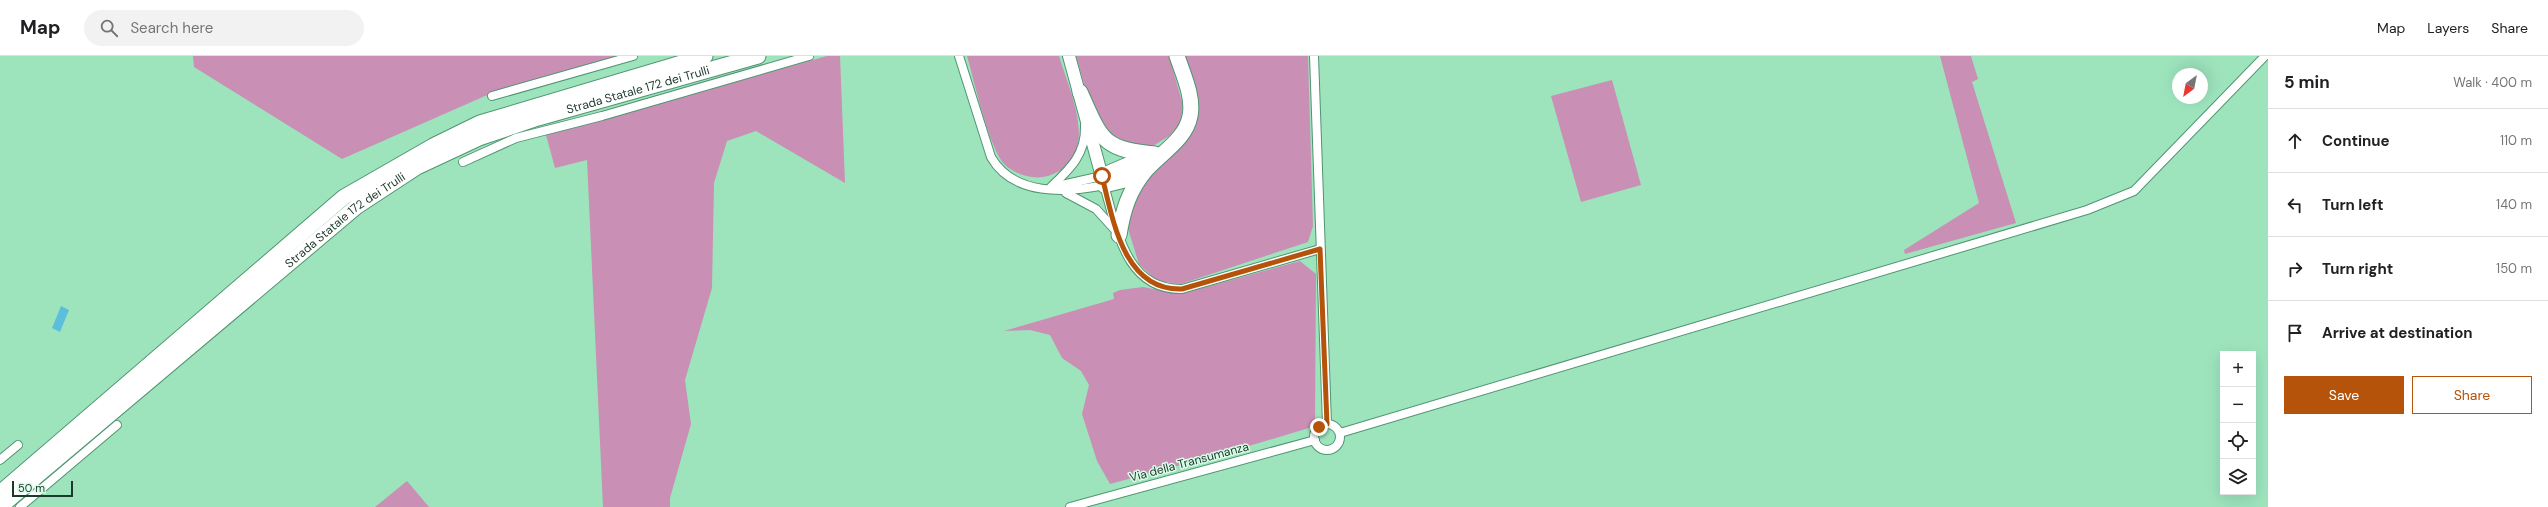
<!DOCTYPE html>
<meta charset="utf-8">
<style>
body{margin:0;font-family:"DM Sans",sans-serif;background:#f2f2f2;color:#202124}
.controls{position:absolute;right:12px;bottom:12px;display:grid;overflow:hidden;border-radius:0px;box-shadow:0 4px 16px #0002}
.controls button{width:36px;height:36px;display:grid;place-items:center;padding:0;border:0;border-bottom:1px solid #e0e0e0;background:#fff;color:#202124;font:20px sans-serif}
.compass{position:absolute;left:2172px;top:12px;width:36px;height:36px;border-radius:50%;background:#fff;box-shadow:0 4px 16px #0002;rotate:212deg}
.scale{position:absolute;left:12px;bottom:10px;width:61px;box-sizing:border-box;padding-left:4px;border:2px solid #1c3a2b;border-top:0;font-size:11px;line-height:14px;white-space:nowrap;color:#1c3a2b;-webkit-text-stroke:3px #dafce8;paint-order:stroke}
.stop{position:absolute;width:12px;height:12px;margin:-9px;border:3px solid #b45309;border-radius:50%;background:#fff}
.stop.end{background:#b45309;border-color:#fff;box-shadow:0 1px 4px #0008}
.list{margin:0;padding:0;list-style:none}
h2{display:flex;justify-content:space-between;align-items:center;height:52px;margin:0;padding:0 16px;font-size:17px}
h2 small{font-size:13px;font-weight:400;color:#757577}
.list li{display:grid;grid-template-columns:26px 1fr auto;gap:12px;align-items:center;box-sizing:border-box;height:64px;padding:0 16px;border-top:1px solid #e0e0e0}
.list b{display:block;font-size:15px;white-space:nowrap}
.list em{font-size:13px;font-style:normal;color:#757577}
.actions{display:flex;gap:8px;padding:12px 16px}
.actions a{flex:1;padding:9px 0;border:1px solid #b45309;border-radius:0px;text-align:center;font-size:14px;color:#b45309}
.actions .main{background:#b45309;color:#fff}
.icon{flex:none;width:22px;height:22px;fill:none;stroke:currentColor;stroke-width:2;stroke-linecap:round;stroke-linejoin:round}
.map{position:relative;flex:none;width:2268px;height:451px;overflow:hidden}
header{display:flex;align-items:center;gap:24px;box-sizing:border-box;height:56px;padding:0 20px;background:#fff;border-bottom:1px solid #e0e0e0}
header strong{font-size:19px}
nav{display:flex;gap:22px;margin-inline-start:auto;font-size:14px}
.search{width:280px;height:36px;background:#f2f2f2;display:flex;align-items:center;gap:10px;box-sizing:border-box;padding:0 14px;border-radius:22px;color:#757577;font-size:15px}
main{display:flex}
aside{flex:1;background:#fff}
.map>svg:first-child{display:block}
</style>
<header>
<strong>Map</strong>
<div class="search"><svg class="icon" aria-label="search" viewBox="0 0 24 24"><circle cx="10" cy="10" r="6"/><path d="M15 15l6 6"/></svg>Search here</div>
<nav><a>Map</a><a>Layers</a><a>Share</a></nav>
</header>
<main>
<div class="map">
<svg width="2268" height="451" viewBox="0 0 2268 451">
<rect width="100%" height="100%" fill="#9de4bd"/>
<g fill="#c98fb5">
<polygon points="193,0 621,0 485,40 342,103 194,11"/>
<polygon points="827,0 840,0 845,127 756,75 727,85 714,127 712,232 685,324 691,368 670,442 670,451 603,451 587,104 555,112 546,79"/>
<path d="M967,0h92c11,37 44,102 -11,120 -14,4 -32,-1 -43,-11 -16,-16 -31,-85 -38,-109z"/>
<polygon points="1076,0 1169,0 1183,49 1181,65 1172,78 1153,90 1118,89 1093,58"/>
<polygon points="1184,0 1308,0 1313,170 1308,186 1181,228 1157,225 1139,208 1128,173 1131,146 1150,119 1188,83 1199,55"/>
<polygon points="1940,0 1971,0 1978,23 1972,26 2016,167 1905,198 1904,194 1979,147"/>
<polygon points="1612,24 1641,129 1581,146 1551,40"/>
<polygon points="1300,205 1316,218 1315,366 1309,372 1229,396 1110,428 1097,405 1082,358 1089,329 1081,315 1062,302 1050,279 1030,274 1004,275 1114,243 1113,237 1120,234 1143,231 1181,238"/>
<polygon points="407,425 429,451 375,451"/>
</g>
<polygon fill="#5cbedb" points="61,250 69,254 60,276 52,272"/>
<g fill="none" stroke-linecap="round" stroke-linejoin="round">
<defs>
<g id="street">
<path d="M959,0l32,101c22,39 75,36 113,28 13,44 21,105 78,104l138,-40"/>
<polyline points="1314,0 1327,368"/>
<polyline points="492,40 633,0"/>
<polyline points="463,106 516,82 602,60 809,0"/>
<path d="M1051,131c19,-18 35,-33 34,-61"/>
<polyline points="1053,131 1102,120"/>
<polyline points="1066,137 1096,153 1116,175"/>
<circle cx="1327" cy="381" r="13"/>
<polyline points="1340,377 2087,154 2134,135 2265,0"/>
<polyline points="0,404 18,389"/>
<polyline points="20,451 117,369"/>
<polyline points="1070,451 1315,384"/>
</g>
<polyline id="secondary" points="1069,0 1104,128"/>
<g id="highway">
<path d="M1080,36c21,46 21,58 75,62"/>
<polyline points="1102,120 1151,99"/>
<polyline points="1104,129 1129,123 1144,115"/>
<path d="M1119,179c4,-25 10,-45 27,-65 15,-17 40,-31 44,-54 4,-19 -7,-42 -13,-60"/>
<polyline points="0,437 344,141 433,90 480,67 705,0"/>
<path id="s1" d="M0,451l356,-300 61,-40 62,-29 59,-20 220,-62"/>
</g>
</defs>
<use href="#street" stroke="#4f9571" stroke-width="10"/>
<use href="#secondary" stroke="#4f9571" stroke-width="14"/>
<use href="#highway" stroke="#4f9571" stroke-width="17"/>
<use href="#street" stroke="#fff" stroke-width="8"/>
<use href="#secondary" stroke="#fff" stroke-width="12"/>
<use href="#highway" stroke="#fff" stroke-width="15"/>
</g>
<g fill="none" stroke-linecap="round" stroke-linejoin="round">
<path stroke="#b45309" stroke-width="5" d="M1102,120c11,45 22,115 80,113l138,-40 7,175 -8,3"/>
</g>
<g text-anchor="middle" dominant-baseline="central" stroke-width="3" stroke-linejoin="round" paint-order="stroke">
<g font-size="12" fill="#1c3a2b" stroke="#dafce8">
<text stroke="none"><textPath href="#s1" startOffset="773">Strada Statale 172 dei Trulli</textPath></text>
<text stroke="none"><textPath href="#s1" startOffset="449">Strada Statale 172 dei Trulli</textPath></text>
<text transform="translate(1189 406) rotate(-15)">Via della Transumanza</text>
</g>
</g>
</svg>
<div class="controls">
<button>+</button>
<button>−</button>
<button><svg class="icon" aria-label="locate" viewBox="0 0 24 24"><circle cx="12" cy="12" r="6"/><path d="M12 2v4M12 18v4M2 12h4M18 12h4"/></svg></button>
<button><svg class="icon" aria-label="layers" viewBox="0 0 24 24"><path d="M12 4l9 5-9 5-9-5zM3 14l9 5 9-5"/></svg></button>
</div>
<svg class="compass" viewBox="-18 -18 36 36"><path d="M0-13l5 13h-10z" fill="#e53935"/><path d="M0 13l5-13h-10z" fill="#757577"/></svg>
<div class="scale">50 m</div>
<div class="stop" style="left:1102px;top:120px"></div>
<div class="stop end" style="left:1319px;top:371px"></div>
</div>
<aside>
<h2>5 min<small>Walk · 400 m</small></h2>
<ul class="list">
<li><svg class="icon" aria-label="ahead" viewBox="0 0 24 24"><path d="M12 20V5M6 11l6-6 6 6"/></svg><div><b>Continue</b></div><em>110 m</em></li>
<li><svg class="icon" aria-label="left" viewBox="0 0 24 24"><path d="M17 20v-9H6M10 6l-5 5 5 5"/></svg><div><b>Turn left</b></div><em>140 m</em></li>
<li><svg class="icon" aria-label="right" viewBox="0 0 24 24"><path d="M7 20v-9h11M14 6l5 5-5 5"/></svg><div><b>Turn right</b></div><em>150 m</em></li>
<li><svg class="icon" aria-label="arrive" viewBox="0 0 24 24"><path d="M6 21V4h12l-3 4 3 4H6"/></svg><div><b>Arrive at destination</b></div></li>
</ul>
<div class="actions"><a class="main">Save</a><a>Share</a></div>
</aside>
</main>
